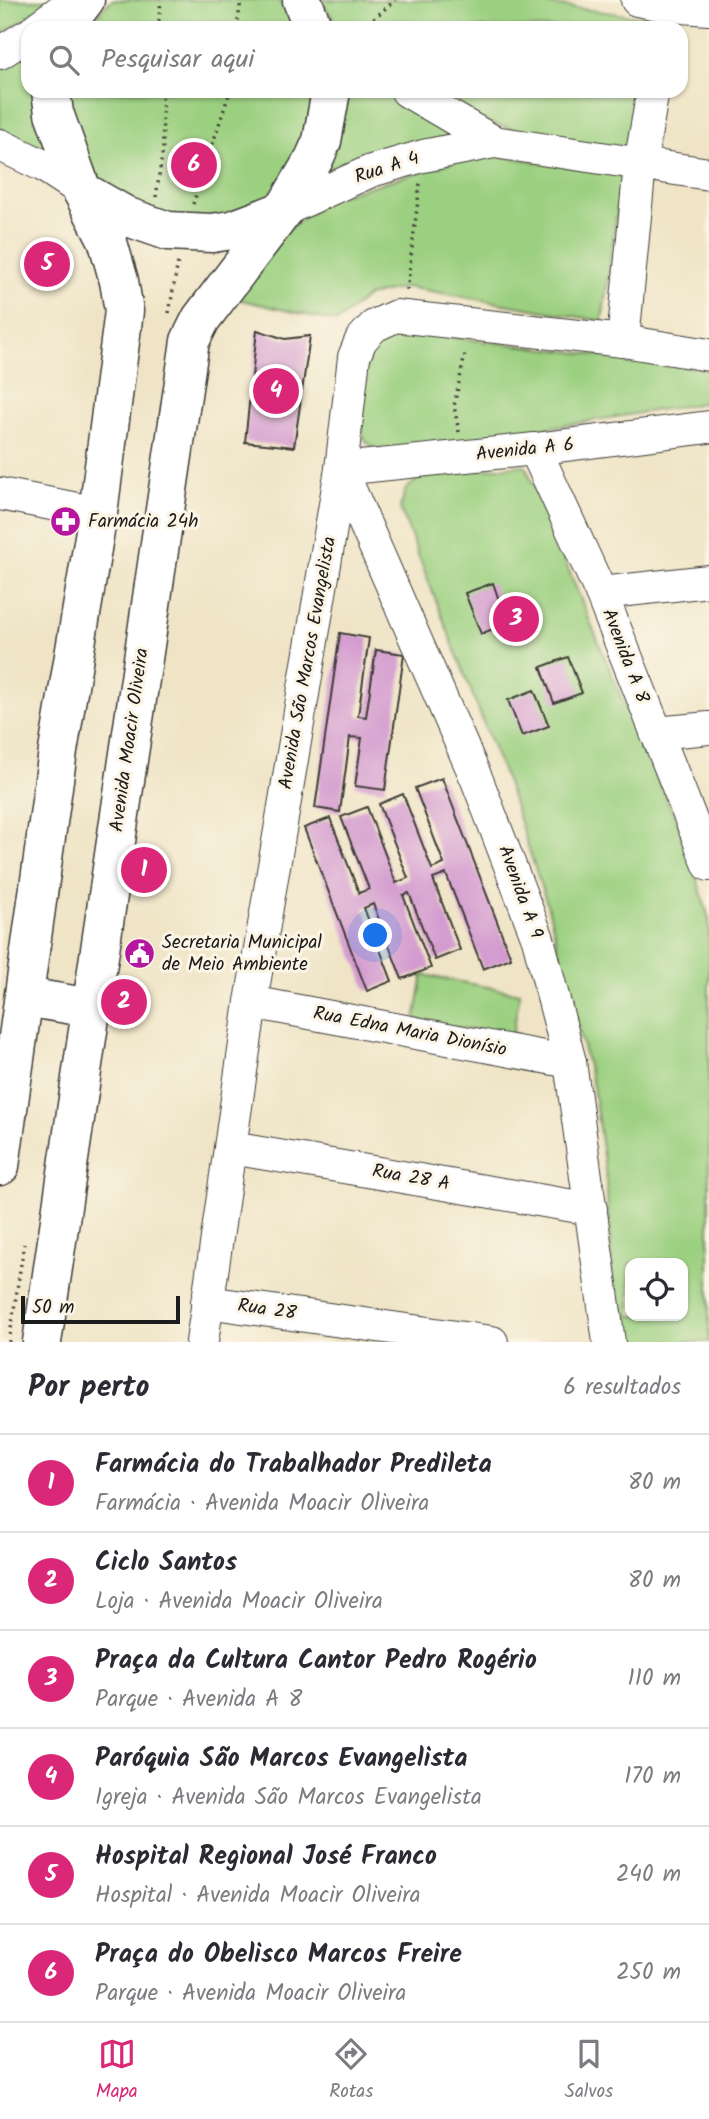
<!DOCTYPE html>
<html lang="pt">
<meta charset="utf-8">
<style>
body{margin:0;font-family:Kalam,sans-serif;background:#f7f7f7;color:#2b2b33}
.controls{position:absolute;right:21px;bottom:21px;display:grid;overflow:hidden;border-radius:14px;box-shadow:0 2px 5px #0004}
.controls button{width:63px;height:63px;display:grid;place-items:center;padding:0;border:0;border-bottom:2px solid #e1e1e2;background:#fff;color:#2b2b33;font:35px sans-serif}
.scale{position:absolute;left:21px;bottom:18px;width:159px;box-sizing:border-box;padding-left:7px;border:4px solid #1c1c1c;border-top:0;font-size:19px;line-height:24px;white-space:nowrap;color:#1c1c1c;-webkit-text-stroke:5px #fcf5e5;paint-order:stroke}
.you{position:absolute;left:376px;top:936px;width:24px;height:24px;margin:-18px;border:5px solid #fff;border-radius:50%;background:#1a73e8;box-shadow:0 0 0 10px #1a73e833}
.badge{display:grid;place-items:center;width:46px;height:46px;border-radius:50%;background:#db2777;color:#fff;font-size:23px;font-weight:700}
.pin{position:absolute;translate:-50% -50%;border:4px solid #fff;box-shadow:0 2px 7px #0006}
.list{margin:0;padding:0;list-style:none}
h2{display:flex;justify-content:space-between;align-items:center;height:91px;margin:0;padding:0 28px;font-size:30px}
h2 small{font-size:23px;font-weight:400;color:#7c7c81}
.list li{display:grid;grid-template-columns:46px 1fr auto;gap:21px;align-items:center;box-sizing:border-box;height:98px;padding:0 28px;border-top:2px solid #e1e1e2}
.list b{display:block;font-size:26px;white-space:nowrap}
.list p{margin:0;font-size:23px;white-space:nowrap;color:#7c7c81}
.list em{font-size:23px;font-style:normal;color:#7c7c81}
.icon{flex:none;width:38px;height:38px;fill:none;stroke:currentColor;stroke-width:2;stroke-linecap:round;stroke-linejoin:round}
.map{position:relative;flex:none;width:709px;height:1342px;overflow:hidden}
.search{position:absolute;background:#fff;box-shadow:0 2px 5px #0004;left:21px;right:21px;top:21px;height:77px;display:flex;align-items:center;gap:18px;box-sizing:border-box;padding:0 24px;border-radius:21px;color:#7c7c81;font-size:26px}
.sheet{height:679px;background:#fff}
nav{display:flex;justify-content:space-around;align-items:center;box-sizing:border-box;height:98px;border-top:2px solid #e1e1e2;background:#fff;font-size:19px;color:#7c7c81}
nav a{display:grid;justify-items:center;gap:4px}
nav .on{color:#db2777}
.map>svg:first-child{display:block}
</style>
<div class="map">
<svg width="709" height="1342" viewBox="0 0 709 1342">
<rect width="100%" height="100%" fill="#fcf5e5"/>
<filter id="ink" filterUnits="userSpaceOnUse"><feTurbulence type="fractalNoise" baseFrequency=".0143" numOctaves="2"/><feDisplacementMap in="SourceGraphic" scale="14" xChannelSelector="R" yChannelSelector="G"/><feConvolveMatrix kernelMatrix="1 2 1 2 8 2 1 2 1" color-interpolation-filters="sRGB"/></filter>
<filter id="wash" filterUnits="userSpaceOnUse"><feTurbulence type="fractalNoise" baseFrequency=".00686" numOctaves="4" result="noise"/><feDisplacementMap in="SourceGraphic" scale="28" xChannelSelector="R" yChannelSelector="G"/><feGaussianBlur stdDeviation="1.57" result="paint"/><feColorMatrix in="noise" values="0 0 0 0 0 0 0 0 0 0 0 0 0 0 0 0 0 1.4 0 .05"/><feComposite in="paint" operator="in"/></filter>
<g filter="url(#wash)">
<rect width="100%" height="100%" fill="#efe4c6"/>
<g fill="#9cd081" stroke="#5c764e" stroke-width="2" fill-rule="evenodd">
<polygon points="0,0 55,0 0,35"/>
<polygon points="112,0 277,0 293,14 301,28 89,28 106,5"/>
<polygon points="321,0 515,0 658,19 656,28 339,28"/>
<polygon points="28,46 28,91 41,91 54,153 0,132 0,62"/>
<polygon points="69,91 321,91 295,172 264,201 183,232 109,189 84,157 70,119"/>
<polygon points="341,91 387,91 398,100 458,132 313,187"/>
<polygon points="421,91 644,91 631,156 534,135 473,118"/>
<polygon points="483,153 622,175 602,321 407,287 368,296 337,322 228,297 273,241 328,199"/>
<polygon points="382,331 403,331 709,369 709,402 391,453 375,449 366,441 355,421 370,343"/>
<path d="M525,465l110,265 49,106 25,83v423h-90l-4,-26 -9,-140 -13,-90 -45,-179 -40,-121 -108,-278 6,-19 16,-13zM630,1263h53v53h-53z"/>
<polygon points="423,975 520,993 512,1037 415,1020"/>
</g>
<g id="blocks">
<g fill="#d39acf">
<polygon points="257,330 285,339 310,336 294,447 245,442"/>
<polygon points="493,583 507,623 481,634 465,593"/>
<polygon points="340,633 369,638 358,716 366,717 376,650 404,654 385,790 355,786 362,738 350,737 340,812 315,808"/>
<polygon points="568,657 582,693 554,703 541,667"/>
<polygon points="534,690 549,726 522,736 508,700"/>
<polygon points="442,778 511,958 483,969 446,874 433,879 460,950 435,960 409,893 403,895 431,968 402,979 373,904 364,908 392,981 367,991 304,828 330,818 359,893 369,889 341,817 367,807 396,883 408,878 379,804 403,794 432,869 444,864 415,788"/>
</g>
</g>
</g>
<g filter="url(#ink)">
<use href="#blocks" fill-opacity="0" stroke="#3c3a36" stroke-width="2"/>
<g fill="none" stroke-linecap="round" stroke-linejoin="round">
<defs>
<g id="minor">
<polyline points="637,0 669,6 709,9"/>
<polyline points="37,28 75,0"/>
<polyline points="0,53 28,35"/>
<polyline points="407,91 494,142"/>
<polyline points="0,145 44,166 82,191"/>
<polyline points="284,210 371,171 423,156 494,142 709,174"/>
<polyline points="623,341 640,164 653,91"/>
<polyline points="535,449 601,593 709,865"/>
<polyline points="0,494 98,513"/>
<polyline points="601,593 709,581"/>
<polyline points="656,733 709,728"/>
<polyline points="251,1002 570,1062"/>
<polyline points="231,1148 591,1209"/>
<polyline points="207,1302 492,1342"/>
<polyline points="202,1342 251,1002 341,469 354,357 361,340 374,326 396,316 623,341 709,355"/>
<polyline points="609,1342 570,1062 538,939 477,780 341,469 535,449 709,427"/>
</g>
<g id="major">
<polyline points="302,0 313,28"/>
<polyline points="69,28 75,13 85,0"/>
<polyline points="51,91 54,113 82,191 128,217 168,231 212,233 232,230 256,221 284,210 314,159 322,141 331,91"/>
<polyline points="25,997 91,1008"/>
<polyline points="0,1166 58,751 98,513 124,311 119,281 107,239 82,191"/>
<polyline points="42,1342 190,341 201,319 284,210"/>
</g>
</defs>
<use href="#minor" stroke="#3c3a36" stroke-width="34"/>
<use href="#major" stroke="#3c3a36" stroke-width="41"/>
<g stroke="#3c3a36" stroke-width="3.5" stroke-dasharray="2 5" stroke-linecap="butt">
<polyline points="158,28 161,0"/>
<polyline points="237,28 241,0"/>
<polyline points="363,28 395,0"/>
<polyline points="156,197 163,149 162,91"/>
<polyline points="193,204 230,91"/>
<polyline points="407,290 420,183"/>
<polyline points="169,313 178,262"/>
<polyline points="459,432 454,406 466,350"/>
<polyline points="9,1342 24,1244"/>
</g>
<use href="#minor" stroke="#fff" stroke-width="32"/>
<use href="#major" stroke="#fff" stroke-width="38"/>
</g>
</g>
<defs>
<symbol id="pharmacy-disc" viewBox="-11 -11 22 22"><circle r="9.5" fill="#b5179e" stroke="#fcf5e5"/><path d="M-2-6h4v4h4v4h-4v4h-4v-4h-4v-4h4Z" fill="#fff"/></symbol>
<symbol id="civic-disc" viewBox="-11 -11 22 22"><circle r="9.5" fill="#b5179e" stroke="#fcf5e5"/><path d="M-.6-6.5H3V-4.5H.6V-3L4-1V1h2V6H-6V1h2V-1L-.6-3ZM-1.2 2.5V6h2.4V2.5Z" fill="#fff"/></symbol>
</defs>
<g fill-rule="evenodd">
<use href="#pharmacy-disc" x="48" y="504" width="35" height="35"/>
<use href="#civic-disc" x="122" y="936" width="35" height="35"/>
</g>
<g text-anchor="middle" dominant-baseline="central" stroke-width="6" stroke-linejoin="round" paint-order="stroke">
<g font-size="19" fill="#1c1c1c" stroke="#fcf5e5">
<text transform="translate(387 168) rotate(-18)">Rua A 4</text>
<text transform="translate(525 450) rotate(-6)">Avenida A 6</text>
<text transform="translate(625 656) rotate(69)">Avenida A 8</text>
<text transform="translate(308 663) rotate(-80)">Avenida São Marcos Evangelista</text>
<text transform="translate(130 740) rotate(-82)">Avenida Moacir Oliveira</text>
<text transform="translate(520 892) rotate(70)">Avenida A 9</text>
<text transform="translate(410 1032) rotate(11)">Rua Edna Maria Dionísio</text>
<text transform="translate(411 1178) rotate(10)">Rua 28 A</text>
<text transform="translate(267 1310) rotate(8)">Rua 28</text>
</g>
<g font-size="19" fill="#1c1c1c" stroke="#fcf5e5" text-anchor="start">
<text x="88" y="522">Farmácia 24h</text>
<text x="162" y="943">Secretaria Municipal<tspan x="162" dy="22">de Meio Ambiente</tspan></text>
</g>
</g>
</svg>
<div class="controls">
<button><svg class="icon" aria-label="locate" viewBox="0 0 24 24"><circle cx="12" cy="12" r="6"/><path d="M12 2v4M12 18v4M2 12h4M18 12h4"/></svg></button>
</div>
<div class="scale">50 m</div>
<div class="you"></div>
<div class="pin badge" style="left:144px;top:870px">1</div>
<div class="pin badge" style="left:124px;top:1002px">2</div>
<div class="pin badge" style="left:516px;top:619px">3</div>
<div class="pin badge" style="left:276px;top:391px">4</div>
<div class="pin badge" style="left:47px;top:264px">5</div>
<div class="pin badge" style="left:194px;top:165px">6</div>
<div class="search"><svg class="icon" aria-label="search" viewBox="0 0 24 24"><circle cx="10" cy="10" r="6"/><path d="M15 15l6 6"/></svg>Pesquisar aqui</div>
</div>
<section class="sheet">
<h2>Por perto<small>6 resultados</small></h2>
<ul class="list">
<li><span class="badge">1</span><div><b>Farmácia do Trabalhador Predileta</b><p>Farmácia · Avenida Moacir Oliveira</p></div><em>80 m</em></li>
<li><span class="badge">2</span><div><b>Ciclo Santos</b><p>Loja · Avenida Moacir Oliveira</p></div><em>80 m</em></li>
<li><span class="badge">3</span><div><b>Praça da Cultura Cantor Pedro Rogério</b><p>Parque · Avenida A 8</p></div><em>110 m</em></li>
<li><span class="badge">4</span><div><b>Paróquia São Marcos Evangelista</b><p>Igreja · Avenida São Marcos Evangelista</p></div><em>170 m</em></li>
<li><span class="badge">5</span><div><b>Hospital Regional José Franco</b><p>Hospital · Avenida Moacir Oliveira</p></div><em>240 m</em></li>
<li><span class="badge">6</span><div><b>Praça do Obelisco Marcos Freire</b><p>Parque · Avenida Moacir Oliveira</p></div><em>250 m</em></li>
</ul>
</section>
<nav>
<a class="on"><svg class="icon" aria-label="map" viewBox="0 0 24 24"><path d="M3 6l6-2 6 2 6-2v14l-6 2-6-2-6 2zM9 4v14M15 6v14"/></svg>Mapa</a>
<a><svg class="icon" aria-label="directions" viewBox="0 0 24 24"><path d="M12 3l9 9-9 9-9-9zM9 14v-3h6M13 9l2 2-2 2"/></svg>Rotas</a>
<a><svg class="icon" aria-label="saved" viewBox="0 0 24 24"><path d="M7 4h10v16l-5-4-5 4z"/></svg>Salvos</a>
</nav>
